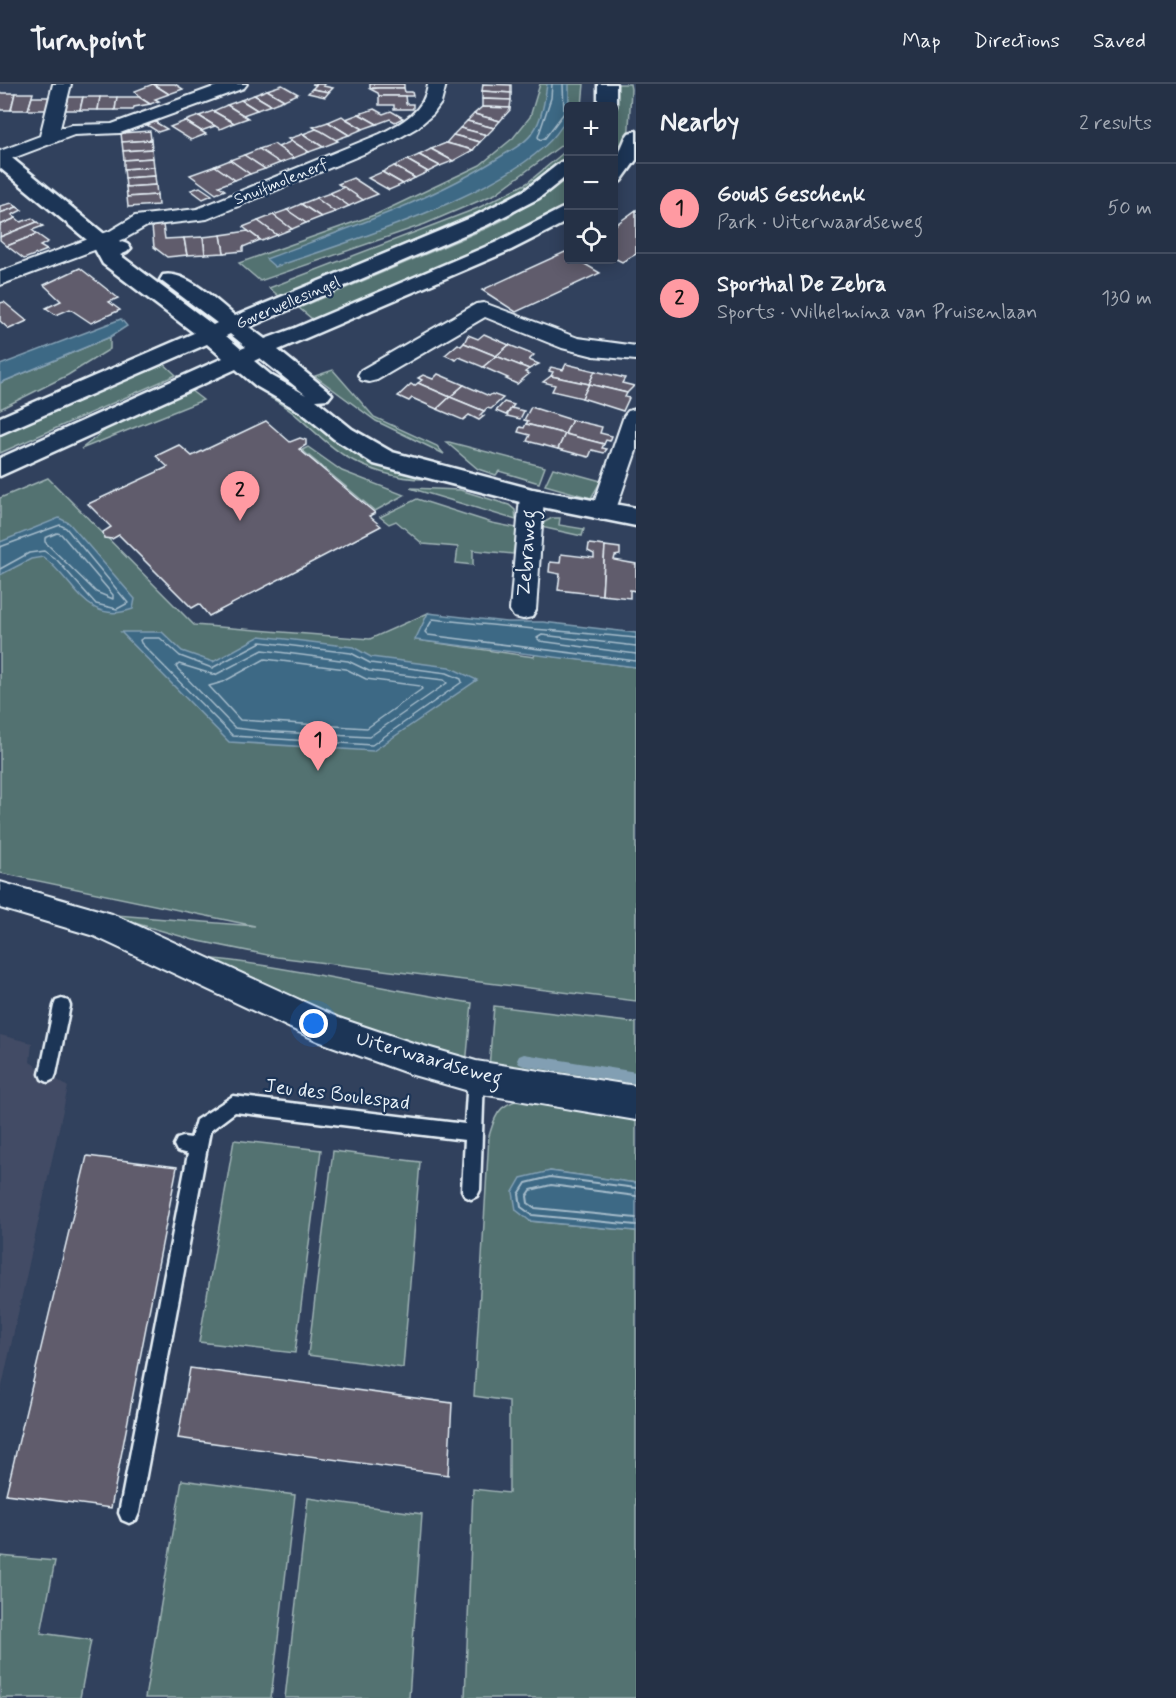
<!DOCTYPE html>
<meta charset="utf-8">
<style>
body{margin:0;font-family:Mynerve,sans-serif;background:#313d51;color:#f1f3f6}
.controls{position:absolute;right:18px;top:18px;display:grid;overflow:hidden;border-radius:6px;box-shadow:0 3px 15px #0003}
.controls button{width:54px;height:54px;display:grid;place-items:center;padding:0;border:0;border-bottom:2px solid #424c5f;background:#253146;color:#f1f3f6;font:30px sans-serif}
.you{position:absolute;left:314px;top:940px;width:21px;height:21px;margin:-15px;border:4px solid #fff;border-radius:50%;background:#1a73e8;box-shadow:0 0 0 9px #1a73e833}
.badge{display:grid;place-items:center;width:39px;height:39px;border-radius:50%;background:#ff9aa2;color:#111;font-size:20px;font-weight:700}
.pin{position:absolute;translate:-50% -50px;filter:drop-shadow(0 2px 3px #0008)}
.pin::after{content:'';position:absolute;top:32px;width:21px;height:18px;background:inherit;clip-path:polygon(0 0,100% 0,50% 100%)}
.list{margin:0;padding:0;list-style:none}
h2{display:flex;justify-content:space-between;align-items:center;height:78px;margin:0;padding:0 24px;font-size:26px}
h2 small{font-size:20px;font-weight:400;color:#a3a9b3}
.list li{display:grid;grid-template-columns:39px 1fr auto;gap:18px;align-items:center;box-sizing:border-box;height:90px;padding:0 24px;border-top:2px solid #424c5f}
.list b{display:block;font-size:22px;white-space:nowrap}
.list p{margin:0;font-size:20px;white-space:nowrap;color:#a3a9b3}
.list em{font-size:20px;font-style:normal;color:#a3a9b3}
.icon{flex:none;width:33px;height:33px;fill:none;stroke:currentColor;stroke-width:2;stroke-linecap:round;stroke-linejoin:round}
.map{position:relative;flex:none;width:636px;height:1614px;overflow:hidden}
header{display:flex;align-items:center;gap:36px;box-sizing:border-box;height:84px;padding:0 30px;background:#253146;border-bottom:2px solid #424c5f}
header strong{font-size:28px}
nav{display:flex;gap:33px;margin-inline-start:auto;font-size:21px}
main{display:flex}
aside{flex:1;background:#253146}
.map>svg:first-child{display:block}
</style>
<header>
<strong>Turnpoint</strong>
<nav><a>Map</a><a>Directions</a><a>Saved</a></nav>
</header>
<main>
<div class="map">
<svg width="636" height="1614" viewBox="0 0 636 1614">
<rect width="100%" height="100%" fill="#31415d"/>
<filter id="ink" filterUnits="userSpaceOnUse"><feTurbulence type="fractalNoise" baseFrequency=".0167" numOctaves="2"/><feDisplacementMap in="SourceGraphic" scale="12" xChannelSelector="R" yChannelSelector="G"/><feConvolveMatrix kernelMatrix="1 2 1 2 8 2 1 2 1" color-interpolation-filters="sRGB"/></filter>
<g filter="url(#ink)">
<polygon fill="#424c65" points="0,951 32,959 30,978 68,1003 0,1311"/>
<g fill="#537271" stroke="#9eb2b4" stroke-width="1.5">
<polygon points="540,0 584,0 582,22 568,22 568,50 563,60 495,110 425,140 260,197 239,179 377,130 480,81 513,54 530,33"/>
<polygon points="613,0 630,0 631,5 628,62 614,84"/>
<polygon points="568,65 568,76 539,100 514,113 280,213 269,204 478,124 527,99"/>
<polygon points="568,90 568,120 537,140 317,239 299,224 487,144 509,133"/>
<polygon points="110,253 110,265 68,291 0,325 0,299"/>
<polygon points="160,276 176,291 0,369 0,347"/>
<polygon points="333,286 374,333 437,362 444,370 376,337 315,292"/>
<polygon points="190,306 203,316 81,365 113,340"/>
<path d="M279,310l104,71 42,14c-28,0 -57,-9 -80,-23 -27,-17 -46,-43 -74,-58z"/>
<polygon points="446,358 449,358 545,383 539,399 499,387 496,391 478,385"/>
<polygon points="308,363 342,387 404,411 375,427 302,366"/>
<polygon points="553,384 601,397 591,414 545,401"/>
<polygon points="48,394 194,541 370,555 428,529 416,556 534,573 535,570 636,583 636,917 277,873 194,856 103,830 255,842 0,789 0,414"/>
<polygon points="410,404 460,406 509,421 515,426 516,436"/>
<polygon points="417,415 492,439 517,444 513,470 473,466 473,481 456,479 458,463 423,460 396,437 389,440 380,433"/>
<polygon points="552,434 560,434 559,441 584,445 582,452 541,443 543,439"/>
<path d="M197,873c93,9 183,32 275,46l-6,62 -47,-8z"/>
<polygon points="494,922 636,939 636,1008 489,984"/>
<path d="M531,1012l105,18v69l-86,-12 -20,50 106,10v467h-171l8,-209 36,4v-92l-35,-5 15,-260c9,-30 12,-31 42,-40z"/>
<polygon points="234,1056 321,1066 295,1269 199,1258"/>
<polygon points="333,1067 420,1078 403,1284 308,1271"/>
<polygon points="182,1396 295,1411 271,1614 145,1614"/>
<polygon points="308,1414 422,1430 409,1614 285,1614"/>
<polygon points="0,1472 55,1477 41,1549 91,1556 80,1614 0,1614"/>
</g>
<g fill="#3e6985" stroke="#829fb3" stroke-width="1.5">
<path d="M547,0h22c0,11 1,26 -4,36 -30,66 -223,124 -290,147l-9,-8c79,-30 163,-57 234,-102 11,-7 26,-14 33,-25 9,-12 12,-34 14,-48z"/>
<polygon points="121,235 127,242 110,253 0,299 0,281"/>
<path d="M59,434l10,5 66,76 -2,10c-48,17 -57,-28 -90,-52l-12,2 -31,16v-33z"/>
<polygon points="428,529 506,538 543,538 636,549 636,583 415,556"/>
<polygon points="121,548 162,548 182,567 213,578 260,552 353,563 371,573 449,583 477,596 373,667 229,658"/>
<polygon points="550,1087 636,1099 636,1147 530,1137 516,1126 513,1108 521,1094"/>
</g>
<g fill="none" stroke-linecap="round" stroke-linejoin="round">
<g stroke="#a4bbca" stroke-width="1.5">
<polyline points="552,0 551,14 538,53 540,56 545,54 564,29 563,0"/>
<polygon points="57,449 61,450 113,511 113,515 96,508 45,458 45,454"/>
<polyline points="0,463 60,441 66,444 128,519 117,525 96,520 57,476 44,467 29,469 0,485"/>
<polygon points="143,554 160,554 180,572 212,584 261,558 351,569 370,579 447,589 461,595 462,598 372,661 233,652 141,559 140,556"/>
<path d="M636,554c-68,-7 -135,-11 -203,-19l-8,13 3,3 208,26"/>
<polyline points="636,562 542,551 537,554 540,557 636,570"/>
<polygon points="263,566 348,577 369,587 444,596 447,599 369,653 260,647 235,644 176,583 179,580 215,591"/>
<polygon points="265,575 346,585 366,595 420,602 422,605 367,644 240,636 209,602 223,598"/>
</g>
<g stroke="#a4bbca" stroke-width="2">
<polyline points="636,1104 550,1093 526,1099 519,1110 521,1123 532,1131 636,1141"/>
<polyline points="636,1112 551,1101 531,1106 527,1112 528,1119 535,1124 636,1134"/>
</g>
<polygon fill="#829fb3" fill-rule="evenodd" points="524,970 636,988 636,1000 524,982 519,980 517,976 519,972"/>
</g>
<g fill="#605c6c" stroke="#e8f1f8" stroke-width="1.5">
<polygon points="153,0 175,0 183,5 169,10"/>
<polygon points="153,0 169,10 155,15 159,17 150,20 139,13 135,7"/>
<polygon points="312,0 325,0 323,2 333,4 329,8 312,5 316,1"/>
<rect x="370" y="0" width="34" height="4"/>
<polygon points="483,0 511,1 511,9 482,7"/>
<polygon points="282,1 298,10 284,16 267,6"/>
<polygon points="378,4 404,4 405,8 412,8 413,12 379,12 378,9 370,5"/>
<polygon points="312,5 329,8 325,13 308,9"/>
<polygon points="267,6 284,16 271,21 254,11"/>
<polygon points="482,7 511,9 511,16 482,15"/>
<polygon points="0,9 15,9 11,26 0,26"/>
<polygon points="15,9 33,9 28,26 11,26"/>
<polygon points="254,11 271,21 257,26 241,16"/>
<polygon points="379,12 405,12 406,20 413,20 413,25 394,25 394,21 379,21"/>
<polygon points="32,13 49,13 46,26 28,26"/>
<polygon points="65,13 83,13 80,26 62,26"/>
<polygon points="83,13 100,13 98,26 80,26"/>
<polygon points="100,13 117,13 115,26 98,26"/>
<polygon points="117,13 139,13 150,20 134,23 133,26 115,26"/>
<polygon points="482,15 511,16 510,24 482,23"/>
<polygon points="241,16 257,26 243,31 227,21"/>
<polygon points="227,21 243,31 248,34 234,39 213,27"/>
<polygon points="482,23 510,24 510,26 500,37 474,30"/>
<polygon points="374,25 383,30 391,27 403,34 395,38 390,35 377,40 359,30"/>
<polygon points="213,27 234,39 220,45 199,32"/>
<polygon points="359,30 377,40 363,45 346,35"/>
<polygon points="474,30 500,37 494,44 467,37"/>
<polygon points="199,32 215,42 201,47 185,37"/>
<polygon points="342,32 346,35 363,45 349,51 328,38"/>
<polygon points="185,37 201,47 206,50 191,56 170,43"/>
<polygon points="467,37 494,44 487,51 460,44"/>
<polygon points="155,38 167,45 158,48 147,41"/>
<polygon points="328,38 349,51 335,56 313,43"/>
<polygon points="460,44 487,51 480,58 453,51"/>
<polygon points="316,45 321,47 338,57 323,63 303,50"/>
<polygon points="150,47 151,56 122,58 121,49"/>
<polygon points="303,50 323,63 309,68 288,55"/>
<polygon points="453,51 480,58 473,66 446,59"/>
<polygon points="151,56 152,65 123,67 122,58"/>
<polygon points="292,57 309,68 294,74 278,63"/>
<polygon points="446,59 473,66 453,77 431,65"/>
<polygon points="274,60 278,63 294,74 280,79 259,65"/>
<polygon points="152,65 153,74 124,76 123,67"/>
<polygon points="259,65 280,79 265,85 244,71"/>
<polygon points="431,65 453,77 440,82 419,71"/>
<polygon points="244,71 265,85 250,90 230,76"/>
<polygon points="419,71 440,82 428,88 407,76"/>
<polygon points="153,74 154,83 124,85 124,76"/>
<polygon points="230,76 250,90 235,96 215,82"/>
<polygon points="407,76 428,88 415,94 394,82"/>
<polygon points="215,82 235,96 219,102 225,106 216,110 190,91"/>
<polygon points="394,82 415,94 403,100 382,88"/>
<polygon points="154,83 155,92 125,94 124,85"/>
<polygon points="382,88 403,100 389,106 368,94"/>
<polygon points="155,92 156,101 126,103 125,94"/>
<polygon points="353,94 378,110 363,116 338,100"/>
<polygon points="156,101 157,111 127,113 126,103"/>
<polygon points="200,103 212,111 203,115 191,106"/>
<polygon points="344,103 363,116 349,122 330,109"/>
<polygon points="330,109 349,122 335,128 316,114"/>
<polygon points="157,111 158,121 128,123 127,113"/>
<polygon points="316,114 335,128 321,133 301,120"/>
<polygon points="12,119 17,123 0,129 0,122"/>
<polygon points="301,120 321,133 306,139 287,126"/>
<polygon points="17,123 22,126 12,131 16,134 0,141 0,129"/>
<polygon points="287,126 306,139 292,145 273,131"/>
<polygon points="636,126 636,170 622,178 614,174 614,142"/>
<polygon points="273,131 292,145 277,151 258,137"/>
<polygon points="16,134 21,138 32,134 37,138 0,153 0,141"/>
<polygon points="258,137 277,151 262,157 243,143"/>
<polygon points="37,138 43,142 32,146 37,150 7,162 0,156 0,153"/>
<polygon points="163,141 165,155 184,154 187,171 167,173 154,163 152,142"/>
<polygon points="248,147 260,156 243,163 243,167 224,169 221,151"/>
<polygon points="37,150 48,158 40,162 47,166 24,175 7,162"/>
<polygon points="221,151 224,169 205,170 203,153"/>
<polygon points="203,153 205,170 187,171 184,154"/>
<polygon points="565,168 568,170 568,176 578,176 600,189 516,228 482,206"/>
<polygon points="80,184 118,214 109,218 120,226 91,239 70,225 56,231 46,224 61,217 44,201"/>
<polygon points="4,218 22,233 27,237 9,245 0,237 0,219"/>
<polygon points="484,250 509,261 496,272 464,259 468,251 478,255"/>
<polygon points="464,259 496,272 483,283 459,273 456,276 445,271 458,260 461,262"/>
<polygon points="509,261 534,271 529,276 539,280 529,285 496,272"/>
<polygon points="496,272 529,285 525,288 529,290 517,300 506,295 508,294 483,283"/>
<polygon points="566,280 595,287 589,300 551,292 553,288 549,287 551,283 563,286"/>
<polygon points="595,287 625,294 622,299 634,302 627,309 589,300"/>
<polygon points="438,290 464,301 450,313 418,299 422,296 418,294 423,291 433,295"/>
<polygon points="551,292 589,300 582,314 552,307 555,301 543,298"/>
<polygon points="418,299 450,313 437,325 412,314 409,317 398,312 411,300 414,302"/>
<polygon points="589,300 627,309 625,313 629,314 623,327 582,314"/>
<polygon points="464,301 489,312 492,310 503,314 491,325 487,324 484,327 450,313"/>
<polygon points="450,313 484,327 480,331 484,332 479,336 469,331 463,336 437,325"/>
<polygon points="504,318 514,321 506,331 496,327"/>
<polygon points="531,323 572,336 565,350 526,340 528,337 524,336"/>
<polygon points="511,324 524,327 520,335 507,332"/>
<polygon points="572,336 602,343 600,349 612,352 610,357 606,356 604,360 565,350"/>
<polygon points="266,337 290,358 300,354 306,356 306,361 299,365 375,429 369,432 381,442 209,532 199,520 192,524 119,451 112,455 104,454 103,448 111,443 88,420 168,383 156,372 179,361 192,372"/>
<polygon points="526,340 565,350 558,365 527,357 530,351 518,348 520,343 524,344"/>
<polygon points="565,350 604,360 602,364 607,365 604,369 592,366 589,373 558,365"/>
<polygon points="589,460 605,462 602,511 558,506 560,490 549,488 550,478 560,479 561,470 594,474 594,470 588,467"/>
<polygon points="605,462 620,464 620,471 615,472 614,476 636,480 636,507 630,506 630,514 602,511"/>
<polygon points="87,1072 177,1083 111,1424 6,1410"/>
<polygon points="190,1284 452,1319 448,1391 178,1354"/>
</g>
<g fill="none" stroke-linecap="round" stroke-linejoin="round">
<defs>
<g id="lane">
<polygon points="62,915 68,917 70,922 56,990 54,995 48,998 42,995 40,990 54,922 56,917"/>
<polygon points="476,985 482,988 484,993 480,1106 477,1112 471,1115 465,1112 462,1106 465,1056 235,1028 210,1047 139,1429 136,1436 129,1439 122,1436 119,1429 188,1070 177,1067 174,1061 177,1055 183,1053 191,1054 196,1036 233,1012 465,1040 468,993 470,988"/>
</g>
<g id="street">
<polygon points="53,0 71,0 60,44 72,41 112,40 222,0 247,0 244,4 120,49 74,51 0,79 0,67 40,52"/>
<path d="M428,0h18l-5,19 -8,11 -15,13 -26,15 -185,77 -60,7 -23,13 -124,46v-13l110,-41 25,-15 62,-7 183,-75c22,-11 45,-23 48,-50z"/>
<polygon points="484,219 578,254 636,262 636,276 594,272 562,264 485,233 377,296 369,298 361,296 358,291 361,286 476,220"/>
<polygon points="636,325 636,367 615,428 612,434 603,436 594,434 591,428 624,332 628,327"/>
<polygon points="532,405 541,407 544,413 536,526 532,533 523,535 514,533 510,526 520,413 523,407"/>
<polygon points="0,798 112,830 339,934 413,959 476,977 636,1002 636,1036 476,1009 413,991 318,957 94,852 0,824"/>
</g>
<g id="secondary">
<polygon points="598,0 616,0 616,22 614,26 614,22 598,22"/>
<polygon points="636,47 636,76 621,97 614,99 614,81 626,53 629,49"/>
<path d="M0,68l7,2 101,83 19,7 4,4 -4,4 -7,3 93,70 4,-2 -57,-43 3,-5c23,-5 55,27 72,41l238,-99 52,-27 36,-28 7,-2v15l-29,23 -52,27 -238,102 16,12 30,-11 202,-86 64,-33 7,-2v14l-57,29 -233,100 54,44 -4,5 -12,1 36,29 40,23 140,37 104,19v18l-104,-21 -158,-41 -40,-25 -33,-27 -45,-26 -20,-17 -236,107v-18l223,-100 -16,-14 -207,90v-17l194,-84 -91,-69 -11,-20 -92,-76zM230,250l16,13 -5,2 -15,-13zM260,274l46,37 -34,-19 -18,-15z"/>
</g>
</defs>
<use href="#lane" stroke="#e8f1f8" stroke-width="5"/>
<use href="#street" stroke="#e8f1f8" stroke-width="4"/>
<use href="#secondary" stroke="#e8f1f8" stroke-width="5"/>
<use href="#lane" fill="#1d3557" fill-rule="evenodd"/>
<use href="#street" fill="#1d3557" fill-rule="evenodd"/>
<use href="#secondary" fill="#1d3557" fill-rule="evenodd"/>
</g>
</g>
<g text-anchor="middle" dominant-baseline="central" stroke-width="4.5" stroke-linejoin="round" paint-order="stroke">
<g font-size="16" fill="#e8f1f8" stroke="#1d3557">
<text transform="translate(281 98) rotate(-22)">Snuifmolenerf</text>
<text transform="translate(288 219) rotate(-23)">Goverwellesingel</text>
</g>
<g font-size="20" fill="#e8f1f8" stroke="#1d3557">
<text transform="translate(527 469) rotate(-86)">Zebraweg</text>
<text transform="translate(429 975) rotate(16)">Uiterwaardseweg</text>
<text transform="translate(337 1011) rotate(7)">Jeu des Boulespad</text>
</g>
</g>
</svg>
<div class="controls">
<button>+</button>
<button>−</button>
<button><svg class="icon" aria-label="locate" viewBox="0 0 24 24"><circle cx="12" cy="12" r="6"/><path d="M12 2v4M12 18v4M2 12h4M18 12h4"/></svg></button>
</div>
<div class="you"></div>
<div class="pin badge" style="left:318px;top:687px">1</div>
<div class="pin badge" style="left:240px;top:437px">2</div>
</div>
<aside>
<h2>Nearby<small>2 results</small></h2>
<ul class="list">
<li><span class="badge">1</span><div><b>Gouds Geschenk</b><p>Park · Uiterwaardseweg</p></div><em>50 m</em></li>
<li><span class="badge">2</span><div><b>Sporthal De Zebra</b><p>Sports · Wilhelmina van Pruisenlaan</p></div><em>130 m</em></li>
</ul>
</aside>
</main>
